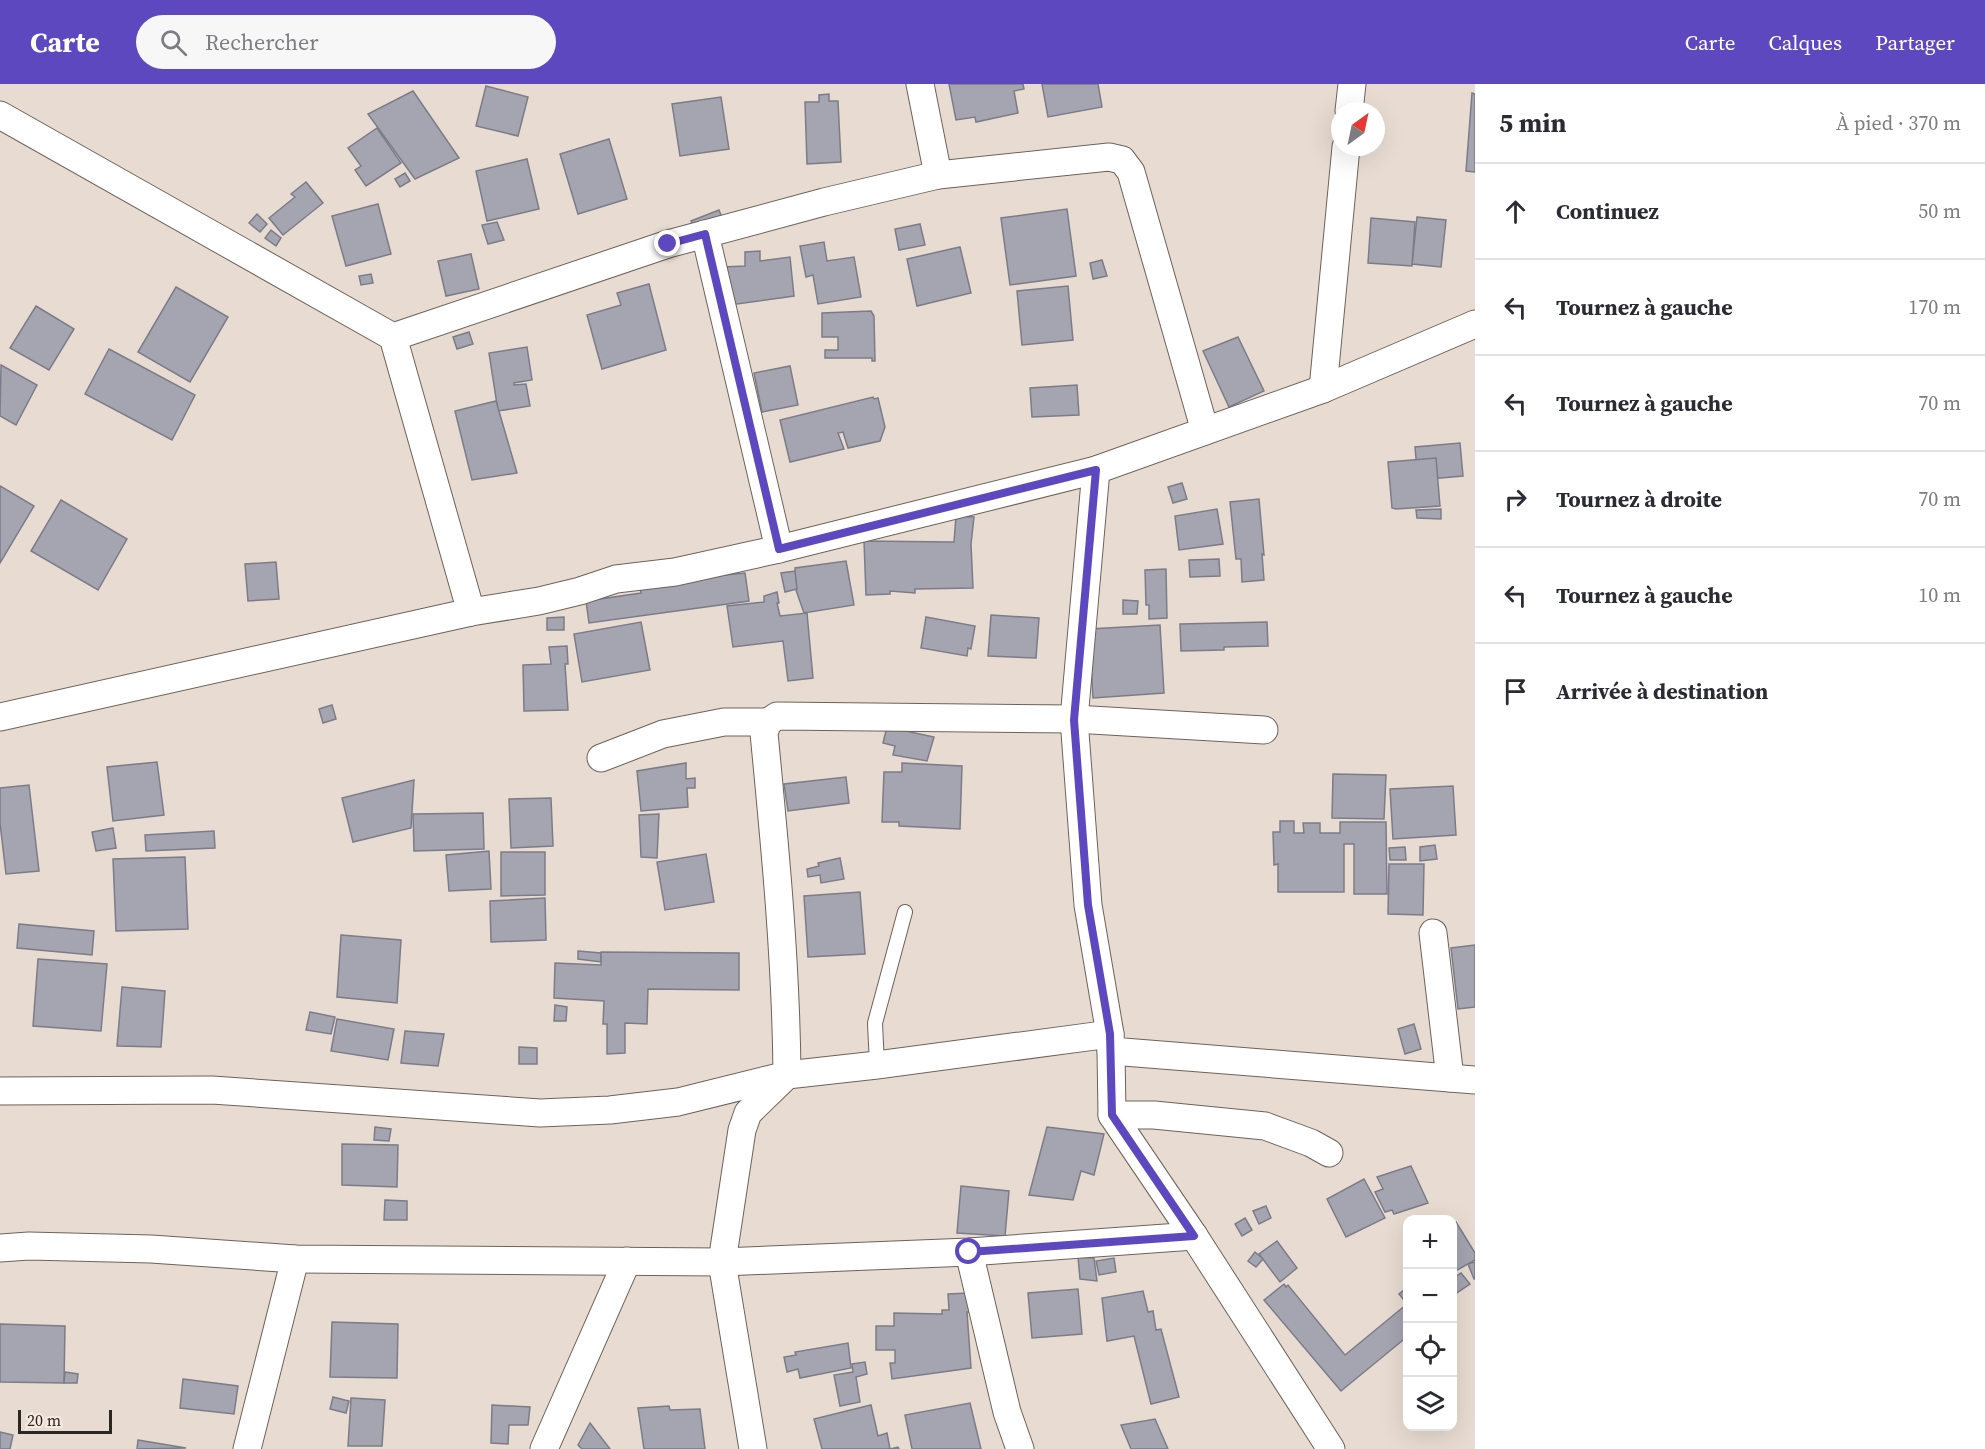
<!DOCTYPE html>
<html lang="fr">
<meta charset="utf-8">
<style>
body{margin:0;font-family:"Source Serif 4",serif;background:#f7f7f7;color:#2b2b33}
.controls{position:absolute;right:18px;bottom:18px;display:grid;overflow:hidden;border-radius:12px;box-shadow:0 6px 24px #0002}
.controls button{width:54px;height:54px;display:grid;place-items:center;padding:0;border:0;border-bottom:2px solid #e1e1e2;background:#fff;color:#2b2b33;font:30px sans-serif}
.compass{position:absolute;left:1331px;top:18px;width:54px;height:54px;border-radius:50%;background:#fff;box-shadow:0 6px 24px #0002;rotate:33deg}
.scale{position:absolute;left:18px;bottom:15px;width:94px;box-sizing:border-box;padding-left:6px;border:3px solid #2a2622;border-top:0;font-size:16px;line-height:21px;white-space:nowrap;color:#2a2622;-webkit-text-stroke:4px #f5e9e0;paint-order:stroke}
.stop{position:absolute;width:18px;height:18px;margin:-14px;border:4px solid #5d48c0;border-radius:50%;background:#fff}
.stop.end{background:#5d48c0;border-color:#fff;box-shadow:0 2px 6px #0008}
.list{margin:0;padding:0;list-style:none}
h2{display:flex;justify-content:space-between;align-items:center;height:78px;margin:0;padding:0 24px;font-size:26px}
h2 small{font-size:20px;font-weight:400;color:#7c7c81}
.list li{display:grid;grid-template-columns:39px 1fr auto;gap:18px;align-items:center;box-sizing:border-box;height:96px;padding:0 24px;border-top:2px solid #e1e1e2}
.list b{display:block;font-size:22px;white-space:nowrap}
.list em{font-size:20px;font-style:normal;color:#7c7c81}
.icon{flex:none;width:33px;height:33px;fill:none;stroke:currentColor;stroke-width:2;stroke-linecap:round;stroke-linejoin:round}
.map{position:relative;flex:none;width:1475px;height:1365px;overflow:hidden}
header{display:flex;align-items:center;gap:36px;box-sizing:border-box;height:84px;padding:0 30px;background:#5d48c0;color:#fff}
header strong{font-size:28px}
nav{display:flex;gap:33px;margin-inline-start:auto;font-size:21px}
.search{width:420px;height:54px;background:#f7f7f7;display:flex;align-items:center;gap:15px;box-sizing:border-box;padding:0 21px;border-radius:33px;color:#7c7c81;font-size:22px}
main{display:flex}
aside{flex:1;background:#fff}
.map>svg:first-child{display:block}
</style>
<header>
<strong>Carte</strong>
<div class="search"><svg class="icon" aria-label="search" viewBox="0 0 24 24"><circle cx="10" cy="10" r="6"/><path d="M15 15l6 6"/></svg>Rechercher</div>
<nav><a>Carte</a><a>Calques</a><a>Partager</a></nav>
</header>
<main>
<div class="map">
<svg width="1475" height="1365" viewBox="0 0 1475 1365">
<rect width="100%" height="100%" fill="#e8dcd2"/>
<g fill="#a4a5b1" stroke="#7c7c88" stroke-width="1.5">
<polygon points="949,0 1023,0 1024,5 1014,7 1018,29 976,38 975,33 956,36"/>
<polygon points="1042,0 1098,0 1102,23 1048,33"/>
<polygon points="486,2 528,13 518,52 476,42"/>
<polygon points="413,7 459,74 415,95 368,30"/>
<polygon points="1472,9 1475,10 1475,88 1466,87"/>
<polygon points="829,10 829,17 838,17 841,78 807,80 805,18 819,18 819,11"/>
<polygon points="721,13 729,65 680,72 672,20"/>
<polygon points="377,44 401,79 366,102 355,86 361,82 348,64"/>
<polygon points="609,55 627,115 578,130 560,70"/>
<polygon points="527,75 539,125 487,137 476,87"/>
<polygon points="405,89 410,97 400,103 395,95"/>
<polygon points="306,98 323,119 283,151 269,134 295,113 291,110"/>
<polygon points="378,120 391,170 346,182 332,132"/>
<polygon points="1067,125 1076,192 1010,201 1001,134"/>
<polygon points="719,126 723,136 695,146 691,137"/>
<polygon points="257,130 267,140 260,148 249,139"/>
<polygon points="1417,133 1446,136 1441,183 1412,180"/>
<polygon points="1371,134 1415,138 1412,182 1368,179"/>
<polygon points="497,138 504,156 488,160 482,141"/>
<polygon points="920,140 925,161 899,166 895,145"/>
<polygon points="271,146 281,154 276,162 265,154"/>
<polygon points="824,158 827,177 854,173 861,213 818,220 813,191 806,193 800,162"/>
<polygon points="960,163 971,209 917,222 907,175"/>
<polygon points="760,167 760,177 790,173 794,212 723,222 722,183 745,182 745,168"/>
<polygon points="471,170 479,205 446,212 438,177"/>
<polygon points="1102,176 1107,192 1093,195 1090,179"/>
<polygon points="371,190 373,199 361,201 359,192"/>
<polygon points="649,200 666,266 602,285 587,231 621,221 617,209"/>
<polygon points="1068,202 1073,256 1022,261 1017,207"/>
<polygon points="176,203 228,233 190,298 138,268"/>
<polygon points="36,222 74,245 49,286 10,264"/>
<polygon points="871,227 874,232 875,277 872,277 872,274 825,274 825,266 838,266 838,253 822,253 822,229"/>
<polygon points="469,248 473,260 457,265 453,253"/>
<polygon points="1238,253 1264,307 1229,323 1203,267"/>
<polygon points="527,263 532,296 514,299 514,301 526,300 530,322 498,327 489,269"/>
<polygon points="109,265 195,311 172,356 85,310"/>
<polygon points="1,281 37,301 16,341 0,332"/>
<polygon points="790,282 798,321 762,328 754,289"/>
<polygon points="1077,301 1079,331 1032,333 1030,304"/>
<polygon points="873,313 874,315 878,314 885,343 880,357 848,364 843,348 838,349 844,365 790,378 780,336"/>
<polygon points="496,317 517,389 472,396 455,327"/>
<polygon points="1460,359 1463,392 1418,396 1415,363"/>
<polygon points="1436,374 1440,422 1396,425 1392,424 1388,378"/>
<polygon points="1182,399 1187,415 1173,419 1168,403"/>
<polygon points="0,402 34,422 0,479"/>
<polygon points="1259,415 1264,471 1262,470 1264,496 1242,498 1241,475 1236,475 1230,418"/>
<polygon points="61,416 127,455 98,506 31,467"/>
<polygon points="1217,425 1223,460 1179,466 1175,432"/>
<polygon points="1441,425 1441,435 1417,434 1416,426"/>
<polygon points="956,432 974,433 971,460 973,504 915,505 915,509 890,507 890,510 866,511 864,457 954,458"/>
<polygon points="1219,475 1220,492 1190,493 1189,476"/>
<polygon points="846,477 854,521 804,529 796,506 795,484"/>
<polygon points="276,478 279,515 248,517 245,480"/>
<polygon points="1166,485 1167,534 1149,535 1149,521 1146,521 1145,486"/>
<polygon points="795,487 797,505 785,508 781,489"/>
<polygon points="745,489 749,517 589,539 586,517 641,509 639,499"/>
<polygon points="777,508 779,519 777,519 780,532 807,529 813,594 788,597 783,557 733,563 727,522 764,518 764,512"/>
<polygon points="1123,516 1138,517 1137,530 1123,530"/>
<polygon points="991,531 1039,534 1036,574 988,572"/>
<polygon points="564,533 564,546 547,546 547,534"/>
<polygon points="926,533 975,542 971,565 968,564 967,572 921,564"/>
<polygon points="641,538 650,586 582,598 574,550"/>
<polygon points="1267,538 1268,562 1224,563 1224,566 1181,567 1180,540"/>
<polygon points="1160,541 1164,609 1093,614 1089,545"/>
<polygon points="567,562 568,580 565,580 568,626 524,627 523,581 551,580 549,563"/>
<polygon points="332,621 336,635 323,639 319,625"/>
<polygon points="887,643 934,653 927,677 893,671 895,662 883,659"/>
<polygon points="157,678 164,731 113,737 107,683"/>
<polygon points="686,679 686,695 695,694 695,704 687,704 688,723 641,727 637,687"/>
<polygon points="902,679 962,682 960,745 899,742 899,738 882,738 884,688 902,688"/>
<polygon points="1333,690 1386,691 1384,735 1332,734"/>
<polygon points="846,693 849,719 788,727 784,700"/>
<polygon points="414,696 411,744 353,758 342,714"/>
<polygon points="29,701 39,787 6,790 0,739 0,704"/>
<polygon points="1453,702 1456,751 1393,755 1390,705"/>
<polygon points="551,714 553,762 511,764 509,715"/>
<polygon points="483,729 484,765 414,767 413,730"/>
<polygon points="659,730 657,774 641,773 639,731"/>
<polygon points="1280,737 1294,737 1294,749 1304,749 1303,739 1320,739 1320,749 1340,749 1340,738 1386,738 1387,810 1354,810 1354,760 1344,760 1344,808 1278,808 1278,780 1274,781 1273,748 1280,748"/>
<polygon points="113,744 116,764 96,767 92,748"/>
<polygon points="214,747 215,764 146,767 145,751"/>
<polygon points="1435,761 1437,775 1420,777 1420,763"/>
<polygon points="1405,763 1406,776 1390,776 1389,764"/>
<polygon points="489,767 491,805 449,807 446,771"/>
<polygon points="501,768 545,768 545,811 501,812"/>
<polygon points="706,770 714,818 665,826 657,778"/>
<polygon points="185,773 188,845 116,847 113,775"/>
<polygon points="840,774 844,795 821,799 820,791 808,793 807,785 819,782 818,779"/>
<polygon points="1389,780 1424,780 1423,831 1388,830"/>
<polygon points="860,808 865,870 808,873 804,812"/>
<polygon points="545,814 546,856 491,858 490,817"/>
<polygon points="19,840 94,847 92,871 17,864"/>
<polygon points="341,851 401,856 397,919 337,913"/>
<polygon points="1475,861 1475,923 1458,925 1451,864"/>
<polygon points="578,867 601,869 601,878 578,875"/>
<polygon points="601,868 739,869 739,906 648,905 647,940 625,939 625,969 607,970 607,940 603,940 604,917 554,914 555,879 601,881"/>
<polygon points="38,875 107,880 101,947 33,942"/>
<polygon points="122,903 165,907 161,963 117,962"/>
<polygon points="555,921 567,923 566,937 554,937"/>
<polygon points="310,928 335,933 331,950 306,946"/>
<polygon points="337,935 394,945 388,976 331,967"/>
<polygon points="1414,940 1421,965 1405,970 1398,945"/>
<polygon points="405,947 444,950 438,982 401,979"/>
<polygon points="519,963 537,964 537,980 519,980"/>
<polygon points="375,1043 391,1045 389,1057 374,1056"/>
<polygon points="1047,1043 1104,1050 1094,1091 1081,1087 1073,1116 1029,1111"/>
<polygon points="342,1060 398,1061 397,1103 342,1101"/>
<polygon points="1411,1082 1428,1119 1394,1130 1392,1126 1385,1128 1375,1108 1383,1105 1377,1093"/>
<polygon points="1364,1095 1385,1134 1346,1153 1327,1115"/>
<polygon points="961,1102 1009,1107 1005,1152 957,1149"/>
<polygon points="385,1116 407,1117 407,1136 384,1136"/>
<polygon points="1266,1122 1271,1134 1259,1140 1253,1127"/>
<polygon points="1245,1134 1252,1146 1242,1152 1235,1140"/>
<polygon points="1456,1138 1475,1169 1475,1176 1452,1189 1452,1140"/>
<polygon points="1277,1157 1297,1184 1280,1198 1259,1170"/>
<polygon points="1255,1168 1263,1175 1256,1183 1248,1177"/>
<polygon points="1078,1173 1094,1174 1097,1197 1080,1195"/>
<polygon points="1114,1174 1116,1188 1099,1191 1096,1177"/>
<polygon points="1475,1178 1475,1195 1474,1195 1468,1180"/>
<polygon points="1461,1189 1470,1200 1452,1212 1452,1195"/>
<polygon points="1284,1200 1286,1203 1288,1201 1345,1271 1407,1220 1399,1210 1408,1203 1408,1252 1341,1307 1264,1216"/>
<polygon points="1078,1205 1082,1250 1032,1254 1028,1209"/>
<polygon points="1143,1207 1148,1228 1153,1227 1156,1246 1161,1245 1179,1313 1151,1320 1134,1252 1107,1257 1102,1214"/>
<polygon points="968,1209 970,1228 967,1228 971,1284 892,1295 890,1279 895,1279 895,1266 876,1266 876,1242 894,1242 894,1229 942,1230 942,1226 949,1226 948,1210"/>
<polygon points="332,1238 398,1240 397,1294 330,1293"/>
<polygon points="0,1240 65,1242 64,1299 0,1298"/>
<polygon points="848,1259 851,1284 800,1294 798,1285 787,1288 784,1273 796,1271 795,1268"/>
<polygon points="865,1278 867,1290 856,1293 860,1318 840,1322 834,1291 853,1288 852,1280"/>
<polygon points="65,1288 78,1290 77,1299 64,1299"/>
<polygon points="183,1295 238,1302 234,1330 180,1324"/>
<polygon points="333,1313 349,1317 346,1329 330,1325"/>
<polygon points="351,1314 385,1316 382,1362 348,1362"/>
<polygon points="970,1319 981,1365 912,1365 905,1331"/>
<polygon points="492,1321 530,1323 528,1341 509,1341 508,1360 491,1359"/>
<polygon points="871,1321 878,1352 887,1349 890,1365 898,1363 899,1365 822,1365 814,1335"/>
<polygon points="669,1322 670,1326 700,1325 705,1365 644,1365 638,1324"/>
<polygon points="1155,1335 1168,1365 1131,1365 1121,1341"/>
<polygon points="590,1339 610,1365 582,1365 578,1361"/>
<polygon points="0,1348 13,1351 10,1365 0,1365"/>
<polygon points="138,1356 186,1364 137,1365"/>
</g>
<g fill="none" stroke-linecap="round" stroke-linejoin="round">
<defs>
<polyline id="service" points="877,981 875,939 905,828"/>
<g id="minor">
<polyline points="920,0 938,91"/>
<polyline points="1349,27 1352,0"/>
<polyline points="0,31 393,253 471,528"/>
<polyline points="705,150 779,465"/>
<polyline points="393,253 668,160 824,118 938,91 1109,73 1122,76 1131,88 1205,347"/>
<polyline points="1323,305 1346,63"/>
<polyline points="0,633 471,528 539,517 580,507 616,495 675,488 779,465 1096,386"/>
<polyline points="601,674 663,650 724,638 768,638"/>
<polyline points="1433,849 1450,994"/>
<polyline points="1110,950 1088,821 1074,635 1096,386 1323,305 1475,240"/>
<polyline points="1111,967 1112,1031 1194,1152 1331,1365"/>
<polyline points="0,1007 212,1006 540,1029 610,1026 678,1018 787,991 877,981 1110,950 1111,967 1475,996"/>
<polyline points="1112,1031 1154,1031 1265,1042 1311,1059 1329,1069"/>
<polyline points="0,1164 29,1162 151,1165 295,1175 722,1178 969,1168 1194,1152"/>
<polyline points="969,1168 1007,1328 1020,1365"/>
<polyline points="247,1365 295,1175"/>
<polyline points="544,1365 627,1177"/>
<path d="M753,1365l-31,-187 20,-132 6,-17 39,-38c-1,-115 -12,-228 -23,-342l4,-11 9,-6 297,3 190,11"/>
</g>
</defs>
<use href="#service" stroke="#6d625a" stroke-width="16"/>
<use href="#minor" stroke="#6d625a" stroke-width="29"/>
<use href="#service" stroke="#fff" stroke-width="14"/>
<use href="#minor" stroke="#fff" stroke-width="27"/>
</g>
<g fill="none" stroke-linecap="round" stroke-linejoin="round">
<polyline stroke="#5d48c0" stroke-width="8" points="668,160 705,150 779,465 1096,386 1074,636 1088,821 1110,950 1112,1031 1194,1152 969,1168"/>
</g>
</svg>
<div class="controls">
<button>+</button>
<button>−</button>
<button><svg class="icon" aria-label="locate" viewBox="0 0 24 24"><circle cx="12" cy="12" r="6"/><path d="M12 2v4M12 18v4M2 12h4M18 12h4"/></svg></button>
<button><svg class="icon" aria-label="layers" viewBox="0 0 24 24"><path d="M12 4l9 5-9 5-9-5zM3 14l9 5 9-5"/></svg></button>
</div>
<svg class="compass" viewBox="-18 -18 36 36"><path d="M0-13l5 13h-10z" fill="#e53935"/><path d="M0 13l5-13h-10z" fill="#7c7c81"/></svg>
<div class="scale">20 m</div>
<div class="stop" style="left:969px;top:1168px"></div>
<div class="stop end" style="left:668px;top:160px"></div>
</div>
<aside>
<h2>5 min<small>À pied · 370 m</small></h2>
<ul class="list">
<li><svg class="icon" aria-label="ahead" viewBox="0 0 24 24"><path d="M12 20V5M6 11l6-6 6 6"/></svg><div><b>Continuez</b></div><em>50 m</em></li>
<li><svg class="icon" aria-label="left" viewBox="0 0 24 24"><path d="M17 20v-9H6M10 6l-5 5 5 5"/></svg><div><b>Tournez à gauche</b></div><em>170 m</em></li>
<li><svg class="icon" aria-label="left" viewBox="0 0 24 24"><path d="M17 20v-9H6M10 6l-5 5 5 5"/></svg><div><b>Tournez à gauche</b></div><em>70 m</em></li>
<li><svg class="icon" aria-label="right" viewBox="0 0 24 24"><path d="M7 20v-9h11M14 6l5 5-5 5"/></svg><div><b>Tournez à droite</b></div><em>70 m</em></li>
<li><svg class="icon" aria-label="left" viewBox="0 0 24 24"><path d="M17 20v-9H6M10 6l-5 5 5 5"/></svg><div><b>Tournez à gauche</b></div><em>10 m</em></li>
<li><svg class="icon" aria-label="arrive" viewBox="0 0 24 24"><path d="M6 21V4h12l-3 4 3 4H6"/></svg><div><b>Arrivée à destination</b></div></li>
</ul>
</aside>
</main>
